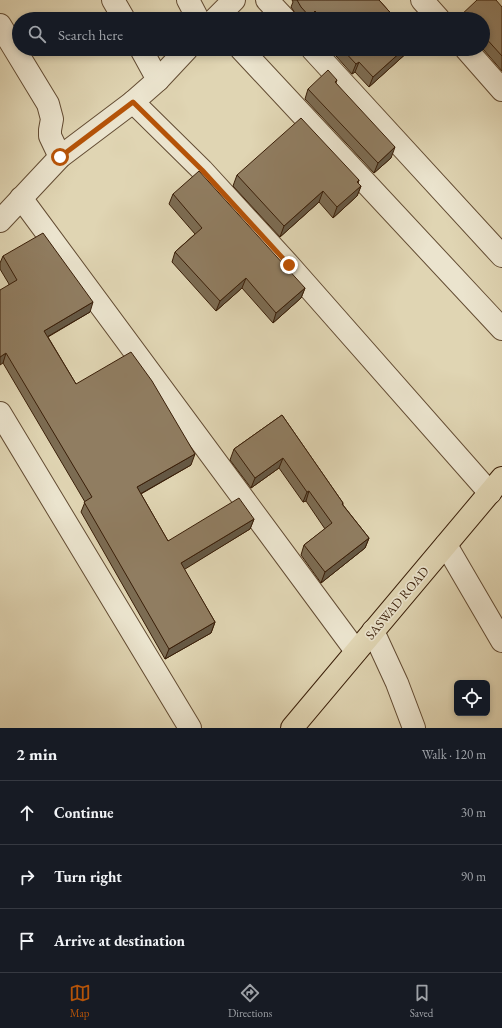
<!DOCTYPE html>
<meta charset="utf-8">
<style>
body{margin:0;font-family:"EB Garamond",serif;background:#242831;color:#f1f3f6}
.controls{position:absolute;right:12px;bottom:12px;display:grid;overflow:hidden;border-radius:6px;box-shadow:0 2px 6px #0003}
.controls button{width:36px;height:36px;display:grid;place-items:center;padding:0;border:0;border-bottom:1px solid #363941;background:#171b24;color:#f1f3f6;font:20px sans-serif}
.stop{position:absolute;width:12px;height:12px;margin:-9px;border:3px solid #b45309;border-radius:50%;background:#fff}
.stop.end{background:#b45309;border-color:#fff;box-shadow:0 1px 4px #0008}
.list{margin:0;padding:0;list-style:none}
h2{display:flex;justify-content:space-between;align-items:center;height:52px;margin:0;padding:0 16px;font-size:17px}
h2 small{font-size:13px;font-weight:400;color:#9ea1a6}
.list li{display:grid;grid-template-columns:26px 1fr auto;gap:12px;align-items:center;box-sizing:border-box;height:64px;padding:0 16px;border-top:1px solid #363941}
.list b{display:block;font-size:15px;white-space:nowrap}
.list em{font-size:13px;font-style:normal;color:#9ea1a6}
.icon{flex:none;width:22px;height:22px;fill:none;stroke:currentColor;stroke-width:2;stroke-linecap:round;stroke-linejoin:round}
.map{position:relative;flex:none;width:502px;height:728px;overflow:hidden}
.search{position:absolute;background:#171b24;box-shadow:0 2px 6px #0003;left:12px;right:12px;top:12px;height:44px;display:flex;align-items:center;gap:10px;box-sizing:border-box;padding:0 14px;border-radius:22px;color:#9ea1a6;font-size:15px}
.sheet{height:244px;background:#171b24}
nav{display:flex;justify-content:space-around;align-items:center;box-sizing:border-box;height:56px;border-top:1px solid #363941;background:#171b24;font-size:11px;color:#9ea1a6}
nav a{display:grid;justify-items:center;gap:2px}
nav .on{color:#b45309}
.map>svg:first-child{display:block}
</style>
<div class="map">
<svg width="502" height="728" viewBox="0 0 502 728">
<rect width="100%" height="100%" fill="#e0d5b3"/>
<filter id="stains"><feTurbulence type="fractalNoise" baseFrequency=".005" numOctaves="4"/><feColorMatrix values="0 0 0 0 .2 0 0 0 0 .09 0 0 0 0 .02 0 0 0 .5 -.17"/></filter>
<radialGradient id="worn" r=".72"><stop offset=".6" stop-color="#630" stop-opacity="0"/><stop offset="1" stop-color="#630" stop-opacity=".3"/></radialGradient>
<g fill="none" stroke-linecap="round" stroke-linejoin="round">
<defs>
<g id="minor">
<polyline points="113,0 124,19"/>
<polyline points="188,0 198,19"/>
<polyline points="267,0 285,19"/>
<polyline points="422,0 439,19"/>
<polyline points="215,19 234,0"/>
<polyline points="0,25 48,104 52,119 50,130 50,136 60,157"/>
<polyline points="141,49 158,80"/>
<polyline points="241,49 502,329"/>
<polyline points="312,49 502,256"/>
<polyline points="466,49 502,90"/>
<polyline points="133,102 202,170 289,265 490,493"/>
<polyline points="21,198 356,651"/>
<polyline points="0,221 60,157 133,102 158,80 187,49"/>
<polyline points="0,413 190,728"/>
<polyline points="446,545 502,641"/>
<polyline points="373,631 397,683 414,728"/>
</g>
<polyline id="highway" points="292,728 502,478"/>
</defs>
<use href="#minor" stroke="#634c33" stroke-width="24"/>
<use href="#highway" stroke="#391e08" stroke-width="24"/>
<use href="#minor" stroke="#ebe4ce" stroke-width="22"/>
<use href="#highway" stroke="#e0d5b3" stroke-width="22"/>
</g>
<g fill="#7c6c53" stroke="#391e08">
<polygon points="292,0 379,0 396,19 299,19 291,7 293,2"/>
<polygon points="502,7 502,71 483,49 483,19 458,19 459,17"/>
<polygon points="336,49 411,49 410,50 369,87 355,72 352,74 336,56 338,51"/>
<polygon points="337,80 336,83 391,158 374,173 305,99 308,89"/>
<polygon points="237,175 359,180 358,183 361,186 357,196 333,218 319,202 280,237 233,186"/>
<polygon points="173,194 305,288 301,298 273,323 242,288 216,311 172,262 175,252 195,234 169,204"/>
<polygon points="3,256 90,312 48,337 76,384 191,465 141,494 168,541 254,519 250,529 184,569 215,622 211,633 165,659 81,512 85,502 3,363 9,284 0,269 0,263"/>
<polygon points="282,415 343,503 343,505 369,538 365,548 321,583 301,555 304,545 325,529 306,501 303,502 279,468 251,488 230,460 234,449"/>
</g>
<g fill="#655844" stroke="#391e08">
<polygon points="315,11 313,19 309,19 310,17"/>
<polygon points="404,49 411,49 410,50 369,87 373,77"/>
<polygon points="359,62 355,72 352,74 356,64"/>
<polygon points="395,147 391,158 374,173 378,163"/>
<polygon points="359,180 356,190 361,186 357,196 333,218 337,207"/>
<polygon points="323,191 319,202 280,237 284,226"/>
<polygon points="246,278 242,288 216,311 220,301"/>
<polygon points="305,288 301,298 273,323 276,313"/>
<polygon points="93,302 90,312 40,341 44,331"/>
<polygon points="6,353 3,363 0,365 0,357"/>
<polygon points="195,454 191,465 133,498 137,487"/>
<polygon points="283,458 279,468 251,488 255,478"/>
<polygon points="309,491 306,501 303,502 307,492"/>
<polygon points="254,519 250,529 177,574 181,563"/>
<polygon points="369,538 365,548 321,583 325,572"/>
<polygon points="215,622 211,633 165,659 169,649"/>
</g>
<g fill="#907d61" stroke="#391e08">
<polygon points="297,0 379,0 396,19 322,19 315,11 310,17 301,7"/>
<polygon points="477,0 496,0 502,7 502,56 483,35 483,19 461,19 459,17"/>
<polygon points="342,49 404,49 373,77 359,62 356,64"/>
<polygon points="328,70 337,80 335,82 395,147 378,163 308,89"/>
<polygon points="301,118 359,180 357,182 361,186 337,207 323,191 284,226 237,175"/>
<polygon points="199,171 305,288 276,313 246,278 220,301 175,252 202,228 173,194"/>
<polygon points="43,233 93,302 44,331 76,384 131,352 152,381 195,454 137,487 168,541 239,498 254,519 181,563 215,622 169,649 84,502 92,497 6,353 0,357 0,290 17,280 3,256"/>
<polygon points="282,415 343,503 342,504 369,538 325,572 304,545 332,523 309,491 307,492 283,458 255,478 234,449"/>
</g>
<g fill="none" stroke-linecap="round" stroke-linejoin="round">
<polyline stroke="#b45309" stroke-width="5" points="60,157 133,102 202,170 289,265"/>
</g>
<g text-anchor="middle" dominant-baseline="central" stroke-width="3.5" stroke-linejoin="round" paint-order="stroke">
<g font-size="13" fill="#391e08" stroke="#ebe4ce">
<text transform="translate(397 603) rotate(-50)">SASWAD ROAD</text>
</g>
</g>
<rect width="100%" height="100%" filter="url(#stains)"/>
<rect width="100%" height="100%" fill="url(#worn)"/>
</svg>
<div class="controls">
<button><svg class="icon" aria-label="locate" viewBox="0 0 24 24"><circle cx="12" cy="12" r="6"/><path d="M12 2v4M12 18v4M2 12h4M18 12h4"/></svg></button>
</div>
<div class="stop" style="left:60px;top:157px"></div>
<div class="stop end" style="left:289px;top:265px"></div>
<div class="search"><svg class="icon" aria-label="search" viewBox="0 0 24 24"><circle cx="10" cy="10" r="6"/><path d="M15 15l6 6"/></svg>Search here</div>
</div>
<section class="sheet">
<h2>2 min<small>Walk · 120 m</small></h2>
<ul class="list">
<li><svg class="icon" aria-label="ahead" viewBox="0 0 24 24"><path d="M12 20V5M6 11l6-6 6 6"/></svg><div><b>Continue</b></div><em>30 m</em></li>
<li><svg class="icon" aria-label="right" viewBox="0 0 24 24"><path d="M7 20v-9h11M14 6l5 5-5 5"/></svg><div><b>Turn right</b></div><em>90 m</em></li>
<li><svg class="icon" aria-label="arrive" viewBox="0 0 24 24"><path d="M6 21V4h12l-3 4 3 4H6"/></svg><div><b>Arrive at destination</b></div></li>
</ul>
</section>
<nav>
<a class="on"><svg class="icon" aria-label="map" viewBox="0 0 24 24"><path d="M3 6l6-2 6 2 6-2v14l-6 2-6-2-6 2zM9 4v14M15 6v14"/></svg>Map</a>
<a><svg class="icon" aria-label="directions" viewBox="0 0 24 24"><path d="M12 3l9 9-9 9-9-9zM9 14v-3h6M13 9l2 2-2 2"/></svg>Directions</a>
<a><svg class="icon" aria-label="saved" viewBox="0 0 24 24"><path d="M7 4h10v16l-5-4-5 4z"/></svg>Saved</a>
</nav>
